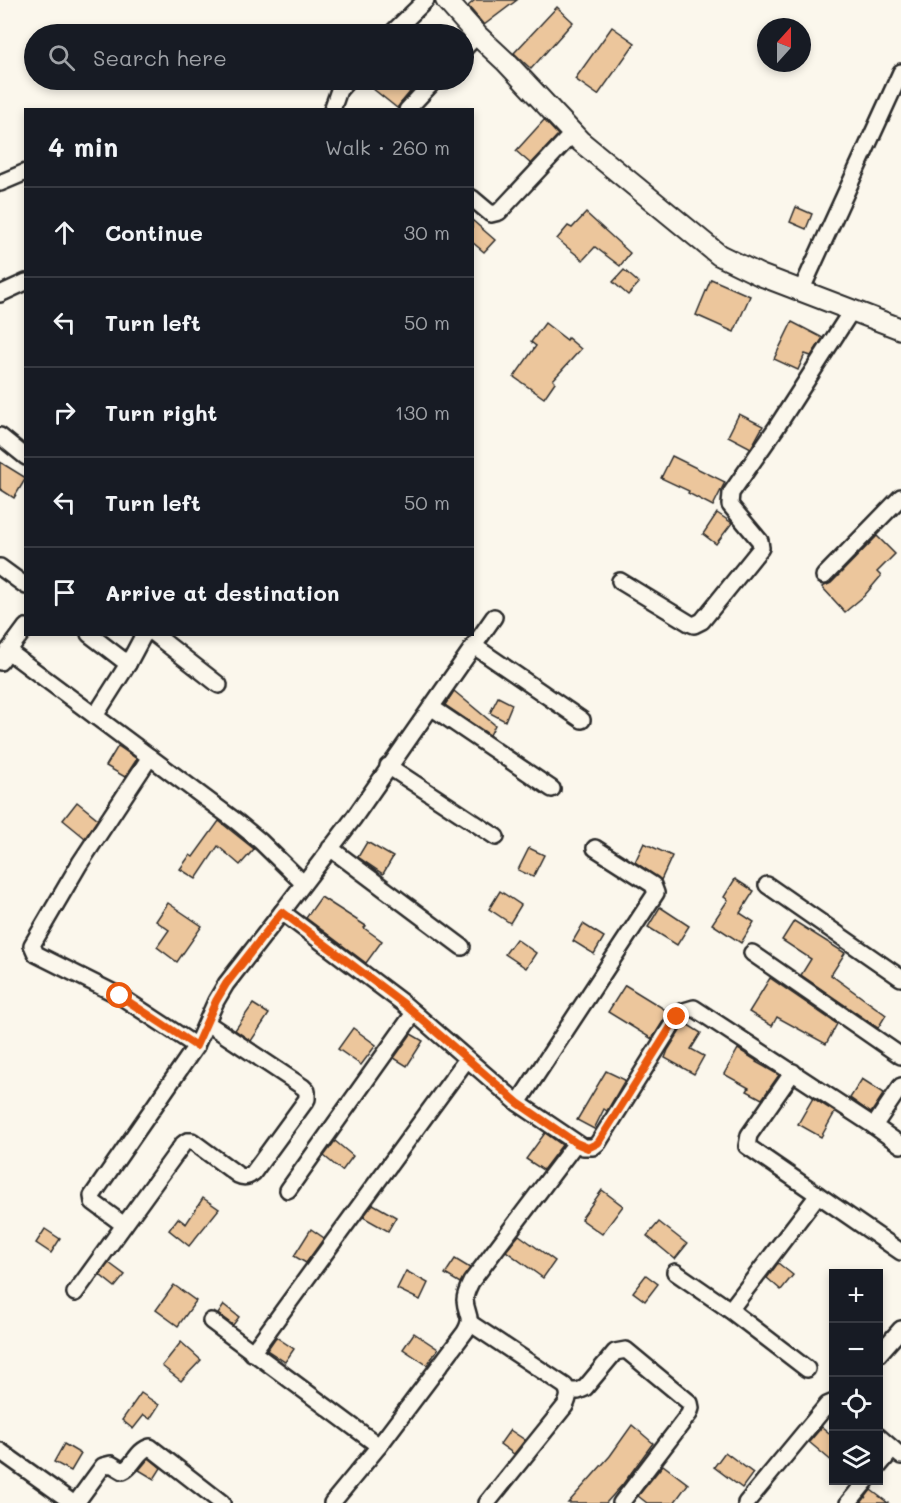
<!DOCTYPE html>
<meta charset="utf-8">
<style>
body{margin:0;font-family:Mali,sans-serif;background:#20242c;color:#f1f3f6}
.controls{position:absolute;right:18px;bottom:18px;display:grid;overflow:hidden;border-radius:0px;box-shadow:0 3px 9px #0003}
.controls button{width:54px;height:54px;display:grid;place-items:center;padding:0;border:0;border-bottom:2px solid #363941;background:#171b24;color:#f1f3f6;font:30px sans-serif}
.compass{position:absolute;left:757px;top:18px;width:54px;height:54px;border-radius:50%;background:#171b24;box-shadow:0 3px 9px #0003;rotate:21deg}
.stop{position:absolute;width:18px;height:18px;margin:-14px;border:4px solid #ea580c;border-radius:50%;background:#fff}
.stop.end{background:#ea580c;border-color:#fff;box-shadow:0 2px 6px #0008}
.list{margin:0;padding:0;list-style:none}
h2{display:flex;justify-content:space-between;align-items:center;height:78px;margin:0;padding:0 24px;font-size:26px}
h2 small{font-size:20px;font-weight:400;color:#9ea1a6}
.list li{display:grid;grid-template-columns:39px 1fr auto;gap:18px;align-items:center;box-sizing:border-box;height:90px;padding:0 24px;border-top:2px solid #363941}
.list b{display:block;font-size:22px;white-space:nowrap}
.list em{font-size:20px;font-style:normal;color:#9ea1a6}
.icon{flex:none;width:33px;height:33px;fill:none;stroke:currentColor;stroke-width:2;stroke-linecap:round;stroke-linejoin:round}
.map{position:relative;flex:none;width:901px;height:1503px;overflow:hidden}
.search{position:absolute;background:#171b24;box-shadow:0 3px 9px #0003;left:24px;top:24px;width:450px;height:66px;display:flex;align-items:center;gap:15px;box-sizing:border-box;padding:0 21px;border-radius:33px;color:#9ea1a6;font-size:22px}
.panel{position:absolute;background:#171b24;box-shadow:0 3px 9px #0003;left:24px;top:108px;width:450px;height:528px;border-radius:0px}
.map>svg:first-child{display:block}
</style>
<div class="map">
<svg width="901" height="1503" viewBox="0 0 901 1503">
<rect width="100%" height="100%" fill="#fbf7ec"/>
<filter id="ink" filterUnits="userSpaceOnUse"><feTurbulence type="fractalNoise" baseFrequency=".0167" numOctaves="2"/><feDisplacementMap in="SourceGraphic" scale="12" xChannelSelector="R" yChannelSelector="G"/><feConvolveMatrix kernelMatrix="1 2 1 2 8 2 1 2 1" color-interpolation-filters="sRGB"/></filter>
<g filter="url(#ink)">
<g fill="#ecc69c" stroke="#2b2b2b" stroke-width="1.5">
<polygon points="475,0 517,0 484,25 468,6"/>
<polygon points="557,7 573,22 531,69 514,53"/>
<polygon points="612,27 635,43 598,95 575,79"/>
<polygon points="362,80 395,80 410,92 397,108"/>
<polygon points="544,120 558,135 531,164 516,151"/>
<polygon points="796,207 812,214 806,229 790,222"/>
<polygon points="586,213 630,253 620,266 595,247 583,260 557,239 568,226 572,228"/>
<polygon points="472,220 495,240 484,252 472,242"/>
<polygon points="624,270 639,283 628,295 613,282"/>
<polygon points="711,279 750,296 734,332 696,315"/>
<polygon points="792,322 823,338 811,356 805,354 798,370 774,359"/>
<polygon points="545,323 567,340 568,338 581,349 553,380 555,382 544,398 514,377 536,346 531,342"/>
<polygon points="739,414 763,426 751,448 728,436"/>
<polygon points="672,456 725,482 713,506 688,493 689,491 661,478"/>
<polygon points="0,462 26,478 14,498 0,489"/>
<polygon points="717,513 732,523 716,544 703,534"/>
<polygon points="877,536 895,554 877,572 881,576 864,596 845,612 822,587 831,583"/>
<polygon points="454,691 495,725 490,735 445,705"/>
<polygon points="498,697 512,704 505,721 490,713"/>
<polygon points="118,746 137,759 125,777 106,766"/>
<polygon points="77,802 98,819 85,838 63,820"/>
<polygon points="219,821 254,849 240,865 218,846 196,879 180,869 190,855 193,857"/>
<polygon points="367,842 393,857 383,874 358,857"/>
<polygon points="644,843 672,856 661,880 635,862"/>
<polygon points="529,848 544,855 533,877 518,870"/>
<polygon points="735,879 754,891 740,913 754,922 741,943 712,924 728,900 724,897"/>
<polygon points="500,891 521,905 510,923 489,909"/>
<polygon points="321,897 366,926 364,928 382,941 366,963 306,918"/>
<polygon points="168,903 202,926 177,962 157,947 169,930 156,921"/>
<polygon points="660,907 689,926 677,945 648,927"/>
<polygon points="794,921 845,953 831,975 886,1015 878,1028 801,975 811,959 782,940"/>
<polygon points="583,924 604,937 594,954 573,941"/>
<polygon points="516,939 536,953 526,968 505,954"/>
<polygon points="770,978 837,1024 826,1044 777,1017 772,1026 749,1012"/>
<polygon points="625,985 669,1012 652,1039 608,1012"/>
<polygon points="253,1004 269,1014 251,1041 235,1030"/>
<polygon points="685,1023 701,1033 691,1049 704,1056 694,1074 665,1058 668,1050"/>
<polygon points="353,1028 376,1045 361,1065 338,1049"/>
<polygon points="411,1034 423,1041 407,1066 394,1058"/>
<polygon points="738,1049 757,1061 756,1062 779,1075 762,1099 747,1091 749,1088 724,1074"/>
<polygon points="606,1071 625,1080 607,1111 604,1109 594,1129 577,1120"/>
<polygon points="862,1079 884,1093 871,1113 850,1098"/>
<polygon points="813,1098 835,1112 821,1137 798,1124"/>
<polygon points="545,1133 562,1145 543,1170 526,1159"/>
<polygon points="335,1141 353,1156 342,1171 324,1156"/>
<polygon points="602,1190 623,1206 602,1234 581,1219"/>
<polygon points="203,1198 219,1209 189,1246 169,1230 178,1218 186,1224"/>
<polygon points="373,1204 396,1217 388,1231 363,1217"/>
<polygon points="659,1222 687,1244 675,1259 647,1236"/>
<polygon points="45,1229 60,1239 51,1253 36,1243"/>
<polygon points="311,1229 324,1238 306,1263 294,1256"/>
<polygon points="519,1235 555,1261 543,1278 506,1251"/>
<polygon points="455,1259 470,1268 460,1283 445,1274"/>
<polygon points="109,1263 125,1275 115,1287 100,1275"/>
<polygon points="778,1263 793,1275 781,1290 767,1278"/>
<polygon points="406,1271 428,1283 420,1300 397,1289"/>
<polygon points="646,1275 658,1284 645,1301 633,1292"/>
<polygon points="174,1285 196,1301 178,1326 156,1310"/>
<polygon points="224,1305 239,1317 233,1325 218,1314"/>
<polygon points="414,1333 438,1349 427,1365 403,1349"/>
<polygon points="276,1337 294,1349 285,1362 267,1350"/>
<polygon points="181,1342 201,1360 181,1381 162,1366"/>
<polygon points="141,1393 159,1405 150,1419 144,1415 133,1429 122,1420"/>
<polygon points="632,1425 653,1443 623,1484 606,1503 568,1503 610,1456"/>
<polygon points="822,1427 834,1437 834,1463 809,1442"/>
<polygon points="510,1430 525,1440 514,1454 500,1444"/>
<polygon points="64,1444 81,1454 71,1471 54,1462"/>
<polygon points="725,1452 753,1473 742,1488 714,1467"/>
<polygon points="149,1458 161,1468 154,1479 139,1470"/>
<polygon points="663,1465 688,1484 674,1503 647,1503 638,1496"/>
<polygon points="871,1490 888,1503 861,1503"/>
</g>
<g fill="none" stroke-linecap="round" stroke-linejoin="round">
<defs>
<g id="minor">
<polyline points="391,34 426,0"/>
<polyline points="464,49 477,35"/>
<polyline points="332,110 339,90 348,80"/>
<polyline points="407,110 435,80"/>
<polyline points="0,183 26,172"/>
<polyline points="472,198 491,214 499,212 573,133"/>
<polyline points="801,291 901,72"/>
<polyline points="0,294 26,282"/>
<polyline points="0,436 26,457"/>
<polyline points="0,567 26,586"/>
<polyline points="824,576 901,497"/>
<polyline points="620,581 689,623 694,625 702,621 761,548 760,541 730,505 731,493 776,428 852,310"/>
<polyline points="89,634 128,664 144,634"/>
<polyline points="154,634 219,685"/>
<polyline points="474,646 582,720"/>
<polyline points="8,651 95,716"/>
<polyline points="0,662 26,627"/>
<polyline points="128,664 95,716 237,822 260,841 303,883"/>
<polyline points="431,707 552,789"/>
<polyline points="150,757 80,863 32,945 36,954 120,996 196,1046"/>
<polyline points="388,766 496,837"/>
<polyline points="330,848 462,947"/>
<polyline points="767,885 901,978"/>
<polyline points="282,912 353,819 494,617"/>
<polyline points="752,953 901,1056"/>
<polyline points="793,1072 749,1135 747,1146 901,1252"/>
<polyline points="901,1086 874,1126 901,1145"/>
<polyline points="518,1103 656,893 653,885 595,848"/>
<polyline points="288,1190 414,1013"/>
<polyline points="124,1225 93,1202 92,1196 196,1046 216,1001 226,984 282,912 404,1004 518,1103 583,1147 593,1147 598,1143 677,1017 684,1011 694,1008 874,1126"/>
<polyline points="675,1272 730,1310"/>
<path d="M75,1293l108,-149 4,-3h5l46,34c6,3 10,2 15,-2l54,-74v-8l-4,-4 -96,-64"/>
<polyline points="211,1321 379,1446"/>
<path d="M470,1323l95,63c5,7 4,12 0,20l-78,97"/>
<polyline points="252,1353 467,1059"/>
<polyline points="878,1355 901,1329"/>
<polyline points="807,1369 730,1310 818,1195"/>
<polyline points="569,1391 578,1391 585,1388 615,1352 626,1350 690,1403 691,1408 689,1414 621,1503"/>
<polyline points="878,1436 901,1456"/>
<polyline points="0,1451 73,1503"/>
<polyline points="878,1467 893,1449"/>
<path d="M76,1503l27,-37 8,-2 12,7c11,-5 14,-21 27,-24l72,56"/>
<path d="M332,1503l47,-57 86,-114c9,-16 1,-16 0,-32 0,-6 3,-12 6,-18l105,-139"/>
<polyline points="746,1503 827,1405 834,1402"/>
<polyline points="848,1503 867,1480"/>
</g>
<polyline id="tertiary" points="446,0 477,35 506,62 580,141 719,255 760,275 901,329"/>
</defs>
<use href="#minor" stroke="#2b2b2b" stroke-width="20"/>
<use href="#tertiary" stroke="#2b2b2b" stroke-width="24"/>
<use href="#minor" stroke="#fbf7ec" stroke-width="15"/>
<use href="#tertiary" stroke="#fbf7ec" stroke-width="20"/>
</g>
</g>
<g fill="none" stroke-linecap="round" stroke-linejoin="round" filter="url(#ink)">
<polyline stroke="#ea580c" stroke-width="8" points="120,996 196,1046 216,1001 226,984 282,912 404,1004 518,1103 576,1143 588,1148 598,1143 677,1017"/>
</g>
</svg>
<div class="controls">
<button>+</button>
<button>−</button>
<button><svg class="icon" aria-label="locate" viewBox="0 0 24 24"><circle cx="12" cy="12" r="6"/><path d="M12 2v4M12 18v4M2 12h4M18 12h4"/></svg></button>
<button><svg class="icon" aria-label="layers" viewBox="0 0 24 24"><path d="M12 4l9 5-9 5-9-5zM3 14l9 5 9-5"/></svg></button>
</div>
<svg class="compass" viewBox="-18 -18 36 36"><path d="M0-13l5 13h-10z" fill="#e53935"/><path d="M0 13l5-13h-10z" fill="#9ea1a6"/></svg>
<div class="stop" style="left:120px;top:996px"></div>
<div class="stop end" style="left:677px;top:1017px"></div>
<div class="search"><svg class="icon" aria-label="search" viewBox="0 0 24 24"><circle cx="10" cy="10" r="6"/><path d="M15 15l6 6"/></svg>Search here</div>
<section class="panel">
<h2>4 min<small>Walk · 260 m</small></h2>
<ul class="list">
<li><svg class="icon" aria-label="ahead" viewBox="0 0 24 24"><path d="M12 20V5M6 11l6-6 6 6"/></svg><div><b>Continue</b></div><em>30 m</em></li>
<li><svg class="icon" aria-label="left" viewBox="0 0 24 24"><path d="M17 20v-9H6M10 6l-5 5 5 5"/></svg><div><b>Turn left</b></div><em>50 m</em></li>
<li><svg class="icon" aria-label="right" viewBox="0 0 24 24"><path d="M7 20v-9h11M14 6l5 5-5 5"/></svg><div><b>Turn right</b></div><em>130 m</em></li>
<li><svg class="icon" aria-label="left" viewBox="0 0 24 24"><path d="M17 20v-9H6M10 6l-5 5 5 5"/></svg><div><b>Turn left</b></div><em>50 m</em></li>
<li><svg class="icon" aria-label="arrive" viewBox="0 0 24 24"><path d="M6 21V4h12l-3 4 3 4H6"/></svg><div><b>Arrive at destination</b></div></li>
</ul>
</section>
</div>
